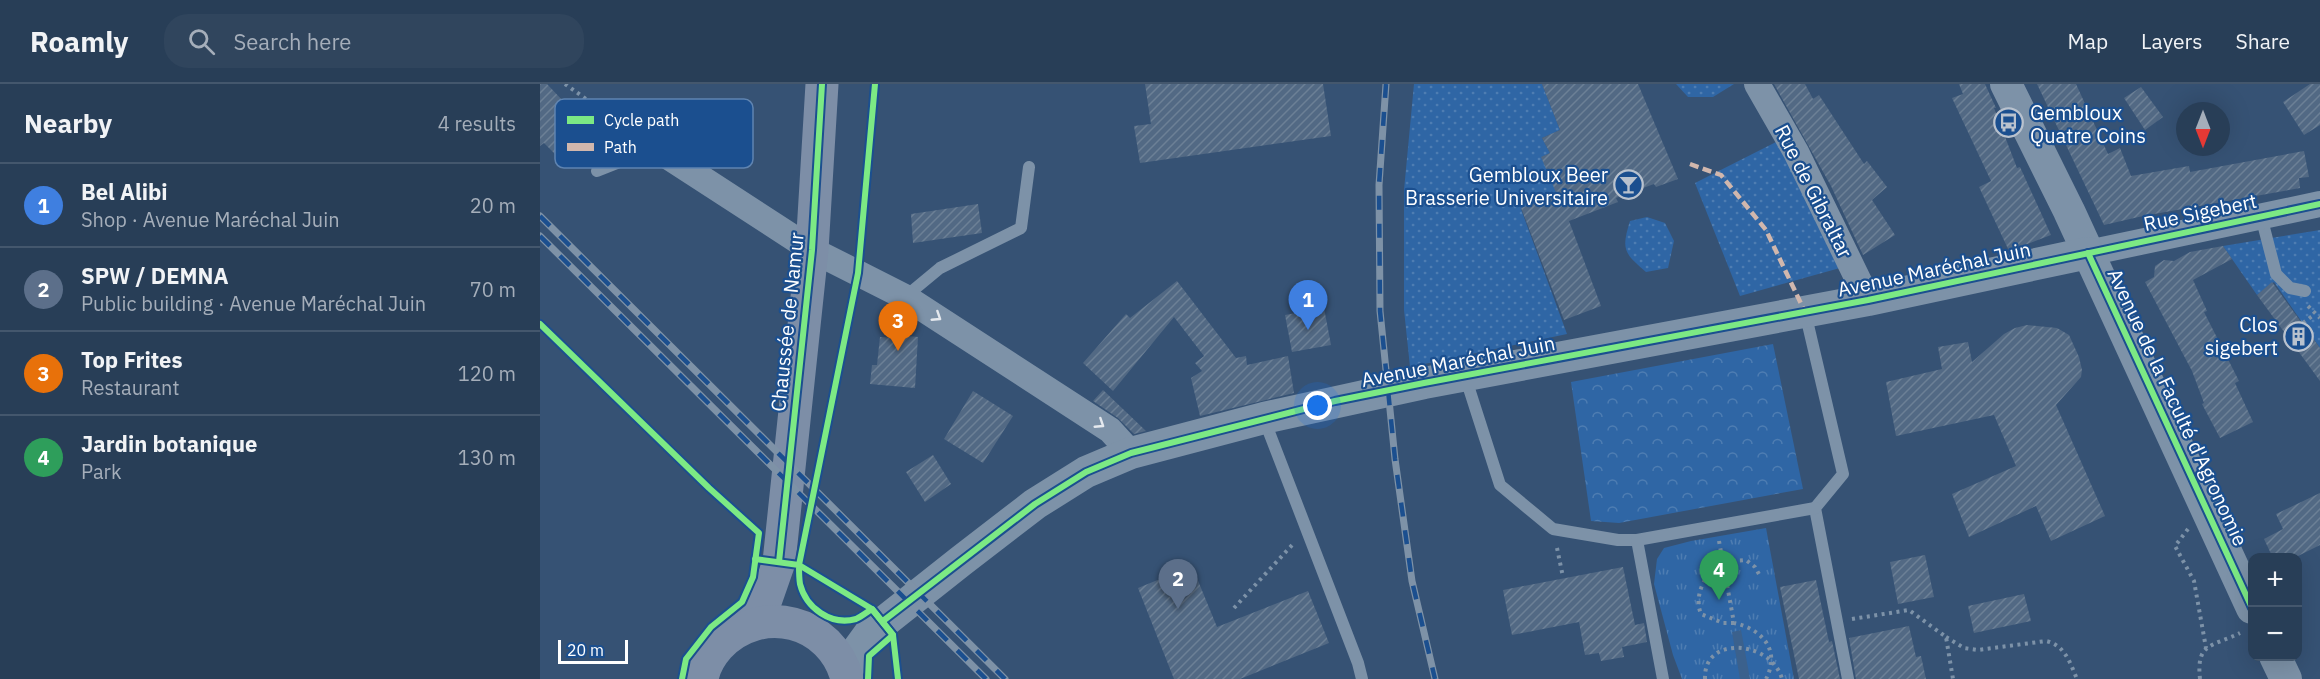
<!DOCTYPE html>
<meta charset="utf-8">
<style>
body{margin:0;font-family:"IBM Plex Sans",sans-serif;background:#30455d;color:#f1f3f6}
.controls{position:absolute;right:18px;bottom:18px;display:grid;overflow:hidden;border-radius:12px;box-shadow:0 6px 24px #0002}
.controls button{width:54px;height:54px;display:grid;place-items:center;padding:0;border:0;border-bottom:2px solid #44576d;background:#283e57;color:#f1f3f6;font:30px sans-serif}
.compass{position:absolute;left:1636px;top:18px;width:54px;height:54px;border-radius:50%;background:#283e57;box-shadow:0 6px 24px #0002;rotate:180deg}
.scale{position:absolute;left:18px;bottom:15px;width:70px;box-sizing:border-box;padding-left:6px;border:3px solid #fff;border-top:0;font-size:16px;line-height:21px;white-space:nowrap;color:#fff;-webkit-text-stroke:4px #1b4f8f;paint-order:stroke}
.you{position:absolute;left:778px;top:322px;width:21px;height:21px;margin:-15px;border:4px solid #fff;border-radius:50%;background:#1a73e8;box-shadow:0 0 0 9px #1a73e833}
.badge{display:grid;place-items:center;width:39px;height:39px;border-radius:50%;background:#b9c2ce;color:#fff;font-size:20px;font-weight:700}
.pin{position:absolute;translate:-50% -50px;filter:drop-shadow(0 2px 3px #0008)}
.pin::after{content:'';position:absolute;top:32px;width:21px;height:18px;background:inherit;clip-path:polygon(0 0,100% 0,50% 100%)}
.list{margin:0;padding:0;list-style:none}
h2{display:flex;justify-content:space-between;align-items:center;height:78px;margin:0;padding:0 24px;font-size:26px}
h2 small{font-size:20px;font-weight:400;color:#a5aeba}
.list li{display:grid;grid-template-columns:39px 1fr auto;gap:18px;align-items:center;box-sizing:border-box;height:84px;padding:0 24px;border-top:2px solid #44576d}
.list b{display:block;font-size:22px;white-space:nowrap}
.list p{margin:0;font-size:20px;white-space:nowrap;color:#a5aeba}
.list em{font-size:20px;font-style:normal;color:#a5aeba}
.icon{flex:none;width:33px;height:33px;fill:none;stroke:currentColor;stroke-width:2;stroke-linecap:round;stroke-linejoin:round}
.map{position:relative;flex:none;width:1780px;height:595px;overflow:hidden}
header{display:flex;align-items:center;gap:36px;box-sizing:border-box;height:84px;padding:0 30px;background:#283e57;border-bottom:2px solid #44576d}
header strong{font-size:28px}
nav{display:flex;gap:33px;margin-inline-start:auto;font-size:21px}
.search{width:420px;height:54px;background:#30455d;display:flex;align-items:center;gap:15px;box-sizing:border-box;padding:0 21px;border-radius:24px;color:#a5aeba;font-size:22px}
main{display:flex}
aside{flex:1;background:#283e57}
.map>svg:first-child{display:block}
</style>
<header>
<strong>Roamly</strong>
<div class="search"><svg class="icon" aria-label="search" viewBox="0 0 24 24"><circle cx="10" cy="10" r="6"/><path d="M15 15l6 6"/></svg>Search here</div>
<nav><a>Map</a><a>Layers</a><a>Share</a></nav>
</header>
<main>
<aside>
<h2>Nearby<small>4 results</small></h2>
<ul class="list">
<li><span class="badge" style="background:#3f7fe0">1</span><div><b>Bel Alibi</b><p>Shop · Avenue Maréchal Juin</p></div><em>20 m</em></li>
<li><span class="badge" style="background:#5c6f8a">2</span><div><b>SPW / DEMNA</b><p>Public building · Avenue Maréchal Juin</p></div><em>70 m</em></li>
<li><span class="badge" style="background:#e8710a">3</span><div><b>Top Frites</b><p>Restaurant</p></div><em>120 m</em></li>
<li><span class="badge" style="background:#2e9e5b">4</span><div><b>Jardin botanique</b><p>Park</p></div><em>130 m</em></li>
</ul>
</aside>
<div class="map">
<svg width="1780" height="595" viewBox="0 0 1780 595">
<defs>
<pattern id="grass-dots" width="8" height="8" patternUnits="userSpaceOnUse" patternTransform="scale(1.5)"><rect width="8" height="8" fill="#2f66a5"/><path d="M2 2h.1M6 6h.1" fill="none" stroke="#4e7db2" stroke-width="1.8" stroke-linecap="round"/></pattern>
<pattern id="forest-crowns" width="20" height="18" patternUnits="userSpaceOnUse" patternTransform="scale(1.5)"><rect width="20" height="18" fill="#2f66a5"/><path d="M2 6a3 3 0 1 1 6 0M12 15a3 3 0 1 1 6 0" fill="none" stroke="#4e7db2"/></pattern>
<pattern id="park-tufts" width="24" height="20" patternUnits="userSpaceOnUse" patternTransform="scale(1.5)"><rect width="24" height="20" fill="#2f66a5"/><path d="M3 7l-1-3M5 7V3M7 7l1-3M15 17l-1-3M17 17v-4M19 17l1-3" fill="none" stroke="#4e7db2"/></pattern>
<pattern id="building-hatch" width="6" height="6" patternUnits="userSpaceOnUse" patternTransform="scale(1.5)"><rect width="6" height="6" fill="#526984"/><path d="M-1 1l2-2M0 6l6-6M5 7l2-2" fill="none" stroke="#6c8096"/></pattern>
</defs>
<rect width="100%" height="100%" fill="#365274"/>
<g fill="url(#grass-dots)">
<polygon points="874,0 1002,0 1020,46 1002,54 1010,69 1002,73 1019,110 981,125 1027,250 870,283 864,226 864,106"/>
<polygon points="1136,0 1194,0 1173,13 1148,13"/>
<polygon points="1240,56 1300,184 1200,212 1155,99"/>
<path d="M1107,133l18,6 9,18 -6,27 -22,4c-22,-19 -25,-22 -16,-51z"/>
<polygon points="1780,146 1780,264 1734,198 1717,211 1683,162"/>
</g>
<polygon fill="url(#forest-crowns)" points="1233,260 1263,405 1079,439 1051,437 1031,298"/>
<polygon fill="url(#park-tufts)" points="1226,444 1254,595 1142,595 1133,571 1114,500 1117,475 1124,464 1151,457"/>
<polygon fill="#3b618d" points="1201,546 1210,595 1200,595 1192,548"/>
<g fill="url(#building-hatch)">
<polygon points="0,0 7,0 23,17 18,22 29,34 20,43 32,56 16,71 4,59 0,62"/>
<polygon points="605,0 783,0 791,52 600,79 594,42 611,40"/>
<polygon points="1002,0 1098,0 1138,95 1116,103 1114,100 1076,114 1078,118 1029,137 1061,222 1024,236 981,124 1017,111 1001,73 1010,69 1002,54 1020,46"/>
<polygon points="1234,0 1265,0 1273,15 1279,11 1324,80 1327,77 1347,103 1332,116 1355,151 1323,171 1291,102"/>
<polygon points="1419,0 1445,0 1456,24 1454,24 1477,84 1480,83 1511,151 1469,167 1439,103 1451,97 1412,14 1423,10"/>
<polygon points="1497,0 1536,0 1568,70 1580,64 1591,92 1649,82 1650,88 1764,67 1769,93 1759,94 1760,104 1603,132 1564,141"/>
<polygon points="1770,0 1780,0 1780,41 1764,51 1743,18"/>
<polygon points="1601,3 1623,33 1605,46 1584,14"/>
<polygon points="438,120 442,149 373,159 371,130"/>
<polygon points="1683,162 1692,175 1653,196 1667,227 1664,228 1699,297 1695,299 1713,338 1680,354 1662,320 1664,319 1652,287 1605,198 1614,193 1615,182 1624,176 1634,177 1650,168"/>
<polygon points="637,197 696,274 706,272 707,281 748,272 754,309 660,332 651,294 662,287 655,279 664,272 634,233 573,307 543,279 586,230 590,234"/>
<polygon points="1732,198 1780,264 1780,297 1717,211"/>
<polygon points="784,224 791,261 752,268 745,231"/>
<polygon points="1487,241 1517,244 1529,251 1539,273 1542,286 1541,293 1516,321 1565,432 1511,457 1496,422 1429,453 1412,410 1476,382 1454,331 1356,352 1346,298 1402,285 1398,263 1428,258 1432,278 1464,250 1475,244"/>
<polygon points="358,251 378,253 375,304 330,300 332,281 337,281 340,253 358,254"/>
<polygon points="563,306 606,347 594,350 578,334 553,317"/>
<polygon points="433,307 473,332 443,379 404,355"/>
<polygon points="393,371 411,400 385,418 366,388"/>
<polygon points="1780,409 1780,461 1754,474 1733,474 1724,455 1743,445 1736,430"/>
<polygon points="1385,471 1394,513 1358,520 1350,478"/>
<polygon points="652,482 677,543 768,507 789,559 700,595 634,595 598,504"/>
<polygon points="1083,483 1095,541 1104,539 1107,558 1082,563 1084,573 1061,577 1059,569 1045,571 1039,538 972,551 963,506"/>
<polygon points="1276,496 1289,558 1292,557 1300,595 1259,595 1240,503"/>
<polygon points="1484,510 1491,537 1434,549 1428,522"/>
<polygon points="1369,542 1376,573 1381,572 1386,595 1316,595 1309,554"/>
</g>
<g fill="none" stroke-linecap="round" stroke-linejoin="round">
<g stroke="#7d92a8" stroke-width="4" stroke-dasharray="3 4.5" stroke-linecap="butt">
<polyline points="25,0 95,50"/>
<polyline points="1768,222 1780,234"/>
<polyline points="1763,239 1775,230"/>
<polyline points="1648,445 1635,462 1654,497 1666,564"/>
<path d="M1179,457l15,82c28,6 47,27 32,56"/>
<polyline points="1017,464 1023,493"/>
<polyline points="694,524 754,459"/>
<polyline points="1312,535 1369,526 1406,553 1413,595"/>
<path d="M1194,539h-11l-22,-9c-8,-19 5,-45 25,-52 6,-2 13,-1 20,-2l9,7 5,9"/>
<path d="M1406,553l18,11 14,2 68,-9c19,4 24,22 31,38"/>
<path d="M1165,595c-2,-45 67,-38 77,0"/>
<path d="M1660,595c-4,-37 12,-32 40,-46"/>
</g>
<g stroke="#7d92a8" stroke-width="12">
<polyline points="57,87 115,64"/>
<polyline points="1721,132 1736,190 1750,204 1765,207"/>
<polyline points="365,213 400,184 481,144 489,83"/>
<polyline points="1265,228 1303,390 1275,424 1308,595"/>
<polyline points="925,292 960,401 1013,445 1078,456 1097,456 1275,424"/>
<polyline points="724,335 818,579 822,595"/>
<polyline points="1097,456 1123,595"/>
</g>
<g stroke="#7d92a8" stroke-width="26">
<polyline points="1217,0 1256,68 1328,216"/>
<polyline points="115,64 272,166 365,213 570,346 591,369"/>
<polyline points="1548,169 1780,120"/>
</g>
<g stroke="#7d92a8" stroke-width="32">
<polyline points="1466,0 1529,127 1712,524"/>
<polyline points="1735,572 1746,595"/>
<polyline points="306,590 314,571 330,549 421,477 495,420 546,388 591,369 724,334 884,299 1328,216 1548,169"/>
</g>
<g stroke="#7d8ea7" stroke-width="33">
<polyline points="207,541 224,521 239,478 272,166 282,0"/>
<path d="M162,595c2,-12 9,-24 17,-33 42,-44 113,-26 128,33"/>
</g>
<defs>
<g id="rail">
<polyline points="846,0 839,101 840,227 855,375 872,497 895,595"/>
<polyline points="0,132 465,595"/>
<polyline points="0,152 446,595"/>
</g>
</defs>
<use href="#rail" stroke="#7e92a7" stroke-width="7"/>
<use href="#rail" stroke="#1b4f8f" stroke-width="4.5" stroke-dasharray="14" stroke-linecap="butt"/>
<polyline stroke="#d1b7ad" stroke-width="4.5" stroke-dasharray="9 4.5" stroke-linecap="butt" points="1150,80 1181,91 1226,146 1265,228"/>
<defs>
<g id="cycleway">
<polyline points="335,0 318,189 259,481 332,525 353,551 358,595"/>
<polyline points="1548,169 1712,524"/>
<polyline points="0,240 169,404 219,449 213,493 202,518 171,543 146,575 142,595"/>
<path d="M215,475l44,6c0,6 0,13 1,19 6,24 31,42 56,35 5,-2 11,-7 16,-10l21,26 -24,21 -1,23"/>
<polyline points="239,478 272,166 282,0"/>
<polyline points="343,537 495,420 546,388 591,369 795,317 884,299 1328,216 1780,120"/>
</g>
</defs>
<use href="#cycleway" stroke="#1b4f8f" stroke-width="10"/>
<use href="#cycleway" stroke="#7ce984" stroke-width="6"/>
</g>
<defs><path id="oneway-chevron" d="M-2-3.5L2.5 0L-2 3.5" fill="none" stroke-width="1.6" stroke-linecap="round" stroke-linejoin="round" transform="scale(1.5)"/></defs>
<g stroke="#e5e9ee">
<use href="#oneway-chevron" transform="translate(397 233) rotate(33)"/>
<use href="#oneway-chevron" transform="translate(560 340) rotate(33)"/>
</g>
<defs>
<symbol id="bus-ring" viewBox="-11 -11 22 22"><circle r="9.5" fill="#1b4f8f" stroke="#b9c2ce" stroke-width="1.5"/><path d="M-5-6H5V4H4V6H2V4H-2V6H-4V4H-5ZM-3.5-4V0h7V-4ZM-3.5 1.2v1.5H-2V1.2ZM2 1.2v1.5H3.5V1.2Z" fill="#b9c2ce"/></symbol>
<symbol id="bar-ring" viewBox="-11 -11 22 22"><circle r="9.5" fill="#1b4f8f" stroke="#b9c2ce" stroke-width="1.5"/><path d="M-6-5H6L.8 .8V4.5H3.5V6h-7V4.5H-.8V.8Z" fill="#b9c2ce"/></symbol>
<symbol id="building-ring" viewBox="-11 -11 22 22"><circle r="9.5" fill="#1b4f8f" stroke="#b9c2ce" stroke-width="1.5"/><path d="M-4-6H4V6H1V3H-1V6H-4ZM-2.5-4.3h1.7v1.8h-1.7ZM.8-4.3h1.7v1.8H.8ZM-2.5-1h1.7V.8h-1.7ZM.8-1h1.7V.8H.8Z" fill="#b9c2ce"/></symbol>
</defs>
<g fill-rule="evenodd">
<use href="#bus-ring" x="1452" y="22" width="33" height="33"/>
<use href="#bar-ring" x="1072" y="84" width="33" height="33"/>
<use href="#building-ring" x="1742" y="236" width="33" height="33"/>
</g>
<g text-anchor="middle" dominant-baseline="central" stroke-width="4.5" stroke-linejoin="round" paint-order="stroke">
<g font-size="20" fill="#fff" stroke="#1b4f8f" text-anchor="end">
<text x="1490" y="28" text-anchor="start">Gembloux<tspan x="1490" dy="23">Quatre Coins</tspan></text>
<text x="1068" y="90">Gembloux Beer<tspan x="1068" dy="23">Brasserie Universitaire</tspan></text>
<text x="1738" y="240">Clos<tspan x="1738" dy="23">sigebert</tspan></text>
</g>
<g font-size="20" fill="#fff" stroke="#1b4f8f">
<text transform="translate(1274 107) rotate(63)">Rue de Gibraltar</text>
<text transform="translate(1660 128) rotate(-12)">Rue Sigebert</text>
<text transform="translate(1394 185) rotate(-12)">Avenue Maréchal Juin</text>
<text transform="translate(247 238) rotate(-84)">Chaussée de Namur</text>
<text transform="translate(918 277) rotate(-11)">Avenue Maréchal Juin</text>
<text transform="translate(1638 323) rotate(65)">Avenue de la Faculté d'Agronomie</text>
</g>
</g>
<rect x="15" y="15" width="198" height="69" rx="9" fill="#1b4f8f" stroke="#5f84b1" stroke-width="1.5"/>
<rect x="27" y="32" width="27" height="8" fill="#7ce984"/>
<rect x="27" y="59" width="27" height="8" fill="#d1b7ad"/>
<g font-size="16" fill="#fff">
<text x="64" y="42">Cycle path</text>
<text x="64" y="69">Path</text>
</g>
</svg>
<div class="controls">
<button>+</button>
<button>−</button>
</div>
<svg class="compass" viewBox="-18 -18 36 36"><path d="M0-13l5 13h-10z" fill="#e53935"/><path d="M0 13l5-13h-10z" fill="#a5aeba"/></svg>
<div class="scale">20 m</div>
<div class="you"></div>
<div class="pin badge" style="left:768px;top:246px;background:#3f7fe0">1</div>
<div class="pin badge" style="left:638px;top:525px;background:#5c6f8a">2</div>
<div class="pin badge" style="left:358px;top:267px;background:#e8710a">3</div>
<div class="pin badge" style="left:1179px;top:516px;background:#2e9e5b">4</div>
</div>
</main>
